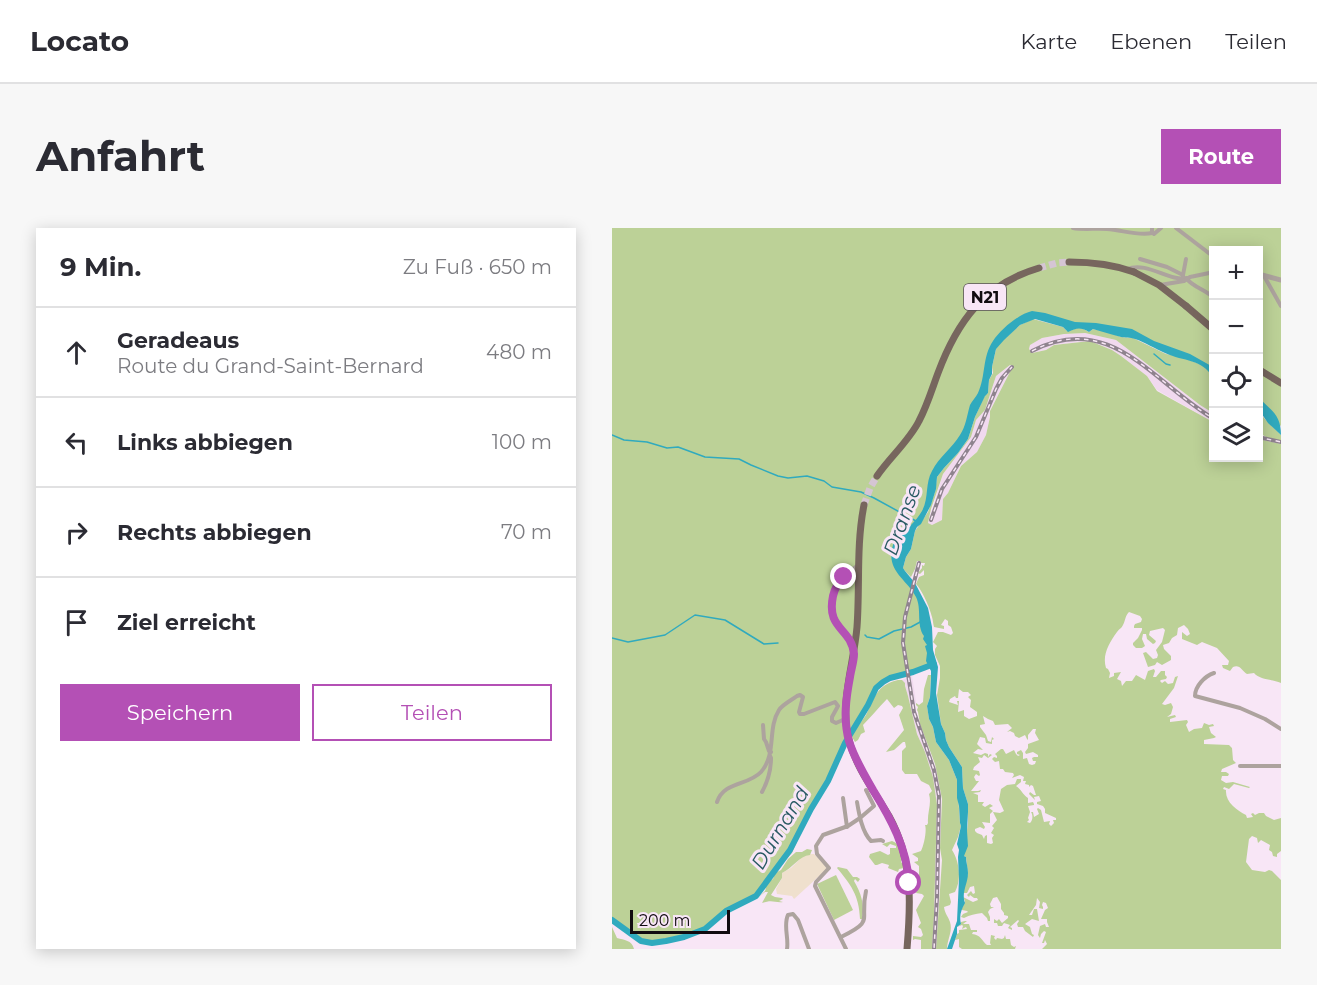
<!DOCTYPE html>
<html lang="de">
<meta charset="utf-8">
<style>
body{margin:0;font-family:Montserrat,sans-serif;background:#f7f7f7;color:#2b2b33}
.controls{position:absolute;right:18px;top:18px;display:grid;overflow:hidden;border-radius:0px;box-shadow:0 3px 15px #0003}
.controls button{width:54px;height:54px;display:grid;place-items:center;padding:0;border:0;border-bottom:2px solid #e1e1e2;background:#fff;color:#2b2b33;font:30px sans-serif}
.scale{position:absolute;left:18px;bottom:15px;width:100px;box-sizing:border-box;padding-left:6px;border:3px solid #110b10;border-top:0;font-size:16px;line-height:21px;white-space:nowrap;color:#110b10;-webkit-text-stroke:4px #f8e6f6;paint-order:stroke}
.stop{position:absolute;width:18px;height:18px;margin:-14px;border:4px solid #b450b5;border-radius:50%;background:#fff}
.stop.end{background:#b450b5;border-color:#fff;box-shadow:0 2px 6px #0008}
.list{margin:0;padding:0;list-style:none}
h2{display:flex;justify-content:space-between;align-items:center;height:78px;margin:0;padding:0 24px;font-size:26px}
h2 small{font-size:20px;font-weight:400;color:#7c7c81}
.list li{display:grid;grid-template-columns:39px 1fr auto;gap:18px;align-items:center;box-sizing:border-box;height:90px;padding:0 24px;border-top:2px solid #e1e1e2}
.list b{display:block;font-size:22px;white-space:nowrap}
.list p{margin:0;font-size:20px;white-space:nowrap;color:#7c7c81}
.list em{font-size:20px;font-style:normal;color:#7c7c81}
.actions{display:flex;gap:12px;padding:18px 24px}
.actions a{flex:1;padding:14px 0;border:2px solid #b450b5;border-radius:0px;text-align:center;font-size:21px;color:#b450b5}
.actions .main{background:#b450b5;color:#fff}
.icon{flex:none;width:33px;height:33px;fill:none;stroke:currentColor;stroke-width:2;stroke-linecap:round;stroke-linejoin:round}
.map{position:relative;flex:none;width:669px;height:721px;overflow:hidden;border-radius:0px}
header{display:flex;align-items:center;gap:36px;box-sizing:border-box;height:84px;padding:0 30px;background:#fff;border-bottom:2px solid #e1e1e2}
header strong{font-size:28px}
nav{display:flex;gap:33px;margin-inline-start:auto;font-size:21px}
.intro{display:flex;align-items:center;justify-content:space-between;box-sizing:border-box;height:144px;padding:0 36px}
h1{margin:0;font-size:42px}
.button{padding:15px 27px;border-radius:0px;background:#b450b5;color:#fff;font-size:21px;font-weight:700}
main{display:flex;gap:36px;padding:0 36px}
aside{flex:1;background:#fff;border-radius:0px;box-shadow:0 3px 15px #0003}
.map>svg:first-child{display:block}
</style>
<header>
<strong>Locato</strong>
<nav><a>Karte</a><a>Ebenen</a><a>Teilen</a></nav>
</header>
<div class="intro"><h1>Anfahrt</h1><a class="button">Route</a></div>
<main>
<aside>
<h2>9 Min.<small>Zu Fuß · 650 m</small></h2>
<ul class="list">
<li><svg class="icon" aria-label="ahead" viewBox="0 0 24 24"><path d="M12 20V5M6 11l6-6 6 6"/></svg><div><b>Geradeaus</b><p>Route du Grand-Saint-Bernard</p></div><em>480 m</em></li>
<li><svg class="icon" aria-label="left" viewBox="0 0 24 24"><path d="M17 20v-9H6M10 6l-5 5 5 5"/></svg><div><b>Links abbiegen</b></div><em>100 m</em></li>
<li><svg class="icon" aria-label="right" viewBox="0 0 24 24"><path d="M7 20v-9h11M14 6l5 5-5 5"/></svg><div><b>Rechts abbiegen</b></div><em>70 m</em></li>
<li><svg class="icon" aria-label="arrive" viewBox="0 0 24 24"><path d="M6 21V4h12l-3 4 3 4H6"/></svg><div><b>Ziel erreicht</b></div></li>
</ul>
<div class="actions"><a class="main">Speichern</a><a>Teilen</a></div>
</aside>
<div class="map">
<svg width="669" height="721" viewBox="0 0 669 721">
<rect width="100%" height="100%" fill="#f8e6f6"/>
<g fill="#f1d9ef">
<polygon points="473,105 504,112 588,177 601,185 601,194 545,162 535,148 508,128 500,122 478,113 442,117 434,122 419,125 417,121 418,117 430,110 452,106"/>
<polygon points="399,137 402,138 378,182 378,189 374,207 365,224 349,238 336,265 331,271 330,292 320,297 316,295 331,246 359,209 364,192 373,182 384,148"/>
<polygon points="300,448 304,474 302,479 325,548 329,575 326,706 323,721 320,721 322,688 325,577 318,539 305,506 296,468 290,452"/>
</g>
<polygon fill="#efe0cd" points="200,626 202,626 216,640 182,671 180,668 165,666 164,661 170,650 170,645 179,640 192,627"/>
<g fill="#bcd197" fill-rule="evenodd">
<path d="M0,0h669v198l-22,-19 -1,-157h-44l-1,118 -82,-35 -100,-18 -26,20 -4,7 19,-17 13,-6 30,8 4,4h2l8,-3h5l7,4 4,-3 15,3 13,5 12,1 33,16 16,3 20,8 7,5 4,8v35l-13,-8 -84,-65 -31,-7 -21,1 -22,4 -12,7 -1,4 3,4 14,-3 8,-5 36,-4 22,9 9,6 26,20 10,15 56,31 1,36h44l1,-19 22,5v239c-9,-4 -21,-3 -27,-10l-7,1c-5,-3 -7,-10 -14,-7l-3,4 -7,-3 -1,-3h6l1,-4 -12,-13 -15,-6 -5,3 -15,-6v-7l5,4 3,-2 -2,-5 -4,-4 -6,3 -1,7 -5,3 -3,5 -6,2 1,4 7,7v4l-9,5 -5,-3 -2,3 -7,2 -5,-14 3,-1 7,7 4,-1 1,-3 -2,-5 6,-8 3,-12 -2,-2 -13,3 -1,4 7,6 -1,2 -2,1 -6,-5 -1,-5h-3l-1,5 3,7 -3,2h-6l-3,-3v-2l5,-5 4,-8v-2h-8v-2l1,-2 6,-2 1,-3 -2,-3 -11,-4c-4,4 -3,7 -6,13 -2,4 -3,3 -6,7 -8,11 -15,23 -11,36l2,1 2,4 -1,5 5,-2v-3l7,-1 -4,7 4,2 1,5 4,-5h6l4,-6 9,5 3,-9 6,-2 1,2 -2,6h3l5,-6h4v4l2,2 -1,2 -5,1 -1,1 2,2 3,-2 3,3 5,-1 2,-6 3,-1 -4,12 -12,16 3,1 6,-2 2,4 -2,7 -4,3 8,-2 1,2 -6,2v3l17,-2 1,2 -2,3 3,7 5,-3 8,-1 2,-5 5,2 4,-1 1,2 -5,1 2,6 5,4 -2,1 -10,2v4l25,1 3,3 1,12 3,3 -14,6 -1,3h5l3,2 -1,2h-6l-1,4 5,3 7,-1 17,5 -1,1 -15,-4 -5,5 -5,-2 -1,2 3,1c-1,12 11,20 20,25l1,3 6,-1 -2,-3 2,-1 2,2 4,-2h5l2,3 8,4 7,-2v33l-4,3v3l-4,-1 -1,-4 -3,-2 1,-5 -9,-5 -3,3 -1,-5 -5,-2 -3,3 -3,23 6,8 13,2 4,-2 3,1 9,9v69h-239l5,-5 -2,-4 -1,3h-2l4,-11 -2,-1 -3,3 -1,4 -2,-3 2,-9 5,-2 1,3h3l-2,-5v-3h-6l4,-9 3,-2 -2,-5 -3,-1 -1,3 1,2v2l-4,-1 1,-6 -3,-4 -1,7 -7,10h3l2,-6h3l2,12 -7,-2 -7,5 5,3 2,7 2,1 -1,2 -8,-6 -2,-4h-5l-1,-3 2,-3 -1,-1 -8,7 2,1v2l-4,-2 2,-3 -6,-2 -2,3h-4l-1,-3h-3v-4l3,2 2,-2 3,4 6,-5v-2l-4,-1v-2l-3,-4v-5l-4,-7 -4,1 -3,6 1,3h3l-4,2 -2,3 2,5v4h-2l-1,-3 -5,-5c-7,1 -12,2 -18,5l-3,-1 2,-3 5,-2 -1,-1 -5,-1v-2l3,-7 -2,-4 10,5 5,-2 -1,-2h-3l-4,-3 -1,2 -2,-2 4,-4 2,3 2,-1 -1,-7 -4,1 -3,6h-3v-8l4,-11 -2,-17 -2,-1v-3l4,-30v-19l-5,-16 -1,-21 -13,-20 -3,-7 -1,-7 -4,-9 -4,-29 3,-17v-12l-5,-11v-6l2,-3 -4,-4 5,-10h5l8,3 2,-2 -2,-6 -3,-2v-4l-3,-2 -4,6 3,1v3l-10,-2c-1,-3 -1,-7 -2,-10 -2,-9 -10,-27 -16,-33l3,-7 5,-2v-5l-4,4 -2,-1 4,-5v-3l2,1 1,-3h-4l-1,-2h-3l-2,8 -4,8 -6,-6 -2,-3 3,-11 5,-8 4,-18 13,-19 7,-20 2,-15 7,-9 14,-15 10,-14 7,-22 10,-22 3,-2 1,-13 4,-7 -1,-6 4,-18 -7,9 -3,31 -23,46 -30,36 -8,37 -28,49 25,47 10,58 -6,8 -37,8 -14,11 -13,30 -12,13 -15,29 -3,13 -13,26 -7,7 -20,46 -17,18 -6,10 4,-2 2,-6 6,-3 7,-11 8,-7h6l5,-3 5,1 -2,5c-11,1 -17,13 -28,18v5l-11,17 4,2 7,1 1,1 -4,2 4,1c-9,1 -10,-3 -21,1l6,-11h-3l-7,6 7,-7 1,-3 -38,23 -23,19 -53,14 -15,-5 -25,-18zM398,137l3,1 -23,45v6l-4,18 -9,17 -16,14 -13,27 -5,6 -1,21 -10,5 -4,-2 3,-14 12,-35 28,-37 5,-17 9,-10 11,-34zM347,461l4,3h5l3,3 -3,2 3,3 -1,7 7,5v4l-8,3 -5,-3v-6l-6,2 1,-11h-2l1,4 -9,-3 1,-3 5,-3 1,2h2zM371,488l5,3 5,2 2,4 13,-1 4,4 -5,4 3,-1 4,2 1,3 4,2 6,-3 2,4 1,1v-5l5,-6h3l-1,4 4,7 -11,4v4l-3,4 1,2 7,-2 5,3v2h-4l-2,1 1,3h3l-1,3 -3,1 -3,-1 -2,-6 -4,1v-6l-2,-3 -4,2v2l3,1 -2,1 -2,-2 -2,-4 -8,4 -3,-5h-2l-6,5 2,2v2l-3,-1 -2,2 3,3 4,-1 1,8h3l2,3 8,1 1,2 -2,3 8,-3 4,2 -1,4h3l-1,3 4,1v2l2,-2 2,1 3,9h-2l-4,-3 -1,2 6,6 -1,-3 5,-1 2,5 -4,1v2l6,2 2,3v4l11,5v2h-3l1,3 -3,3 -2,-2 1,-3 -6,1 -3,-12 -3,-2 -1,1 2,5 -5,3 -1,-5h-2c2,3 2,8 -1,11l-3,-1 2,-2 -1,-2 2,-6 -2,-6 6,-1v-1l-1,-2 -5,1v-5c-5,-3 -7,-9 -12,-12l5,-4v-3h-4l-2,5 -8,1 -6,4 -2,11 5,11 -4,2 -7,-1 4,8 -5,6 2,2 -3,5 3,2 -2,3 1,5 -2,1 -4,-1v-8l-2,1 -1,3 -2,-4 -5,-2 -2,-2v-2l5,-2 4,2 1,-2 -3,-5 8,1v-9l3,-3 -4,-3 4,-2 -3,-2 -5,3 -3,-2 2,-3h-6v-7l-5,-2 7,-1 1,-2 -3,1h-7l8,-10h-3l-2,-4 2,-3 3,2 1,-1 -1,-4 -6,-1 1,-3 6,-5 -2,-5 4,1 2,-3 4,3 4,-3 -2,-1 -2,3v-3l-3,-1 -4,2 -8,-2 5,-4 5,1 -6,-6 3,-7 5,1 1,5 6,1v-4l2,-1 -2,-2 -1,5 -3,-1 -2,-6 -6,-8v-2l5,-1z"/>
<polygon points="646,182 652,190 669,207 669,213 656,210 647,205"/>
<path d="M316,447h3l-1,22 -3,9 2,13 4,8 3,15 13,18 8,20 3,43 1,3 -3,11 -6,13c7,11 10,28 3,42l-6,2 2,8 -1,3 -6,2c1,7 4,9 6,15 3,9 -3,18 -3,27h-11l6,-89 -2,-12 2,-49 -7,-35 -15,-40 -2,-12 -1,-2 1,-3 -2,-2v-2l3,2 4,-3 1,-13z"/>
<path d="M286,452h4l3,3v3l3,10 9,38 8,18 8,25 4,28 -3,111 -2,33h-11v-9l-6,-1 -2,1v-4l8,1 2,-2 -2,-6 -3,-2 3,-4 -5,-13 8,-14 -2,-2 -6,-1 3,-8v-19l-5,-4 4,-1v-3l-6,-4 9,-3c3,-6 6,-21 4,-26h2l1,-2c-1,-10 4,-19 1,-29l3,-3 -3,-6 -8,-4 -4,-7h-12l-3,-4v-19l4,-4 -1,-5h-2l-9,8 -8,2 18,-22 -5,-15 4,-7 -1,-2 -4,-1 -4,3 -7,-9c-9,9 -16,18 -24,26l2,7 -4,2 -3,6 -3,2 -3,-5c3,-9 9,-14 14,-22 9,-17 10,-30 32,-35z"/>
<path d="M280,613c8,2 10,13 9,21l2,2 1,4 -5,1 -1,3 -10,-4 1,-3 -7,-2 -5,2h-2l-6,-8 1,-3 10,-3 8,4 2,-1v-6h6v-2l-6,-2 -3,3 -5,-3z"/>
<path d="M226,639l9,2 6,8h4l3,2 -2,3 -3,-3 -1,2c7,12 11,24 8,38h-2c-1,-24 -9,-34 -23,-51z"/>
<polygon points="224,647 241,682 222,692 205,656"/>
<path d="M353,693h2l-4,3h6l2,6h6v2h-4l-1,2c9,1 9,6 15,11h4l-1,-2 1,-8 4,1 -1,2 2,2 1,-2 5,1 2,-1 1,-3 1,4h4l1,6 3,2 2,-1 -1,3h-53l-3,-2v-8l-4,1 2,-6 2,-1v-3l8,-1 -1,-2 -4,2 1,-3 -1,-1 -5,2 3,-2 1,-3z"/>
<path d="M0,699l5,11c7,2 15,2 17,11h-22z"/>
</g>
<g fill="#30aabe">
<path d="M420,83l13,2 30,9 21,1 36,6 22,12 36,13 23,13v11c-11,-20 -29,-16 -48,-25 -10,-4 -20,-11 -30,-14 -5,-2 -10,-1 -14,-2 -10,-3 -19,-5 -28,-8l-4,3c-9,-5 -12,-4 -21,0l-5,-5 -28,-8 -15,6 -16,15 -8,9 -4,18v7l-3,6 -1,13 -3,3 -10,21 -7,22 -10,14 -14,15 -7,9 -1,12 -5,16 -10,19 -4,3 -2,4 -4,18 -5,8 -3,11 2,3 10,12 13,25 4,19 1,23 5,17 -2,26 5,31 4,9 1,7 3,7 13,20 1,21 5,16v8l-1,19 1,15 -4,10 2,1c0,5 2,11 2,16 0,11 -7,19 -3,30 -4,7 -6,13 -4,21l-4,3v7l-5,15h-5l10,-28 2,-42 -1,-22 1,-7 -2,-6 4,-18 -1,-3 -1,-17 -2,-8v-18l-8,-20 -13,-18 -3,-15 -4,-8 -2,-13 3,-9 1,-19v-7l-5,-10 1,-8 -2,-7 2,-1 -4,-6 1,-3c-8,-11 -2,-27 -8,-39 -9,-18 -31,-26 -23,-52 2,-8 13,-14 18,-20 4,-4 8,-9 11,-14 7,-13 3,-28 10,-40 7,-14 20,-23 28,-36 6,-9 7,-20 10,-30 2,-4 6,-8 8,-12 8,-17 4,-36 15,-52 8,-12 26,-27 39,-30z"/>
<path d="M647,170c13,13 22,17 22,37l-13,-12 -9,-13z"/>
</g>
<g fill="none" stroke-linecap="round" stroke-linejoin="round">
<g stroke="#30aabe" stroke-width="1.5">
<polyline points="542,126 554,136 558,137"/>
<polyline points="0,207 12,212 35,214 55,220 66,219 93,229 127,231 139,237 166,248 176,250 195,248 212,253 220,259 249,264 262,270 304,293"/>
<polyline points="253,407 255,409 267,411 282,403 299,399 310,393"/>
<polyline points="0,410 16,414 53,407 83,387 113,392 152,416 166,415"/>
</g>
<polyline stroke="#30aabe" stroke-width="6" points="0,692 29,713 40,715 54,713 72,709 93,701 114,683 144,668 178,622 199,581 216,553 233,515 256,477 264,460 271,454 278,450 301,444 322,436"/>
<g stroke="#d5c5d4" stroke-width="7" stroke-dasharray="7 3.5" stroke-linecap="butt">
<polyline points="427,40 445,35 457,34"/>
<polyline points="252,277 258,260 265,248"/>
</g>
<g stroke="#ada39e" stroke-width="4">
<path d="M461,0c11,2 23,0 34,1 15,1 31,7 45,4"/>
<polyline points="540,0 540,4 542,6 549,0"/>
<polyline points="564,0 602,29"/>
<polyline points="528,31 555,39 571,47 571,51"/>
<path d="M515,41c21,-8 42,13 60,9"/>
<polyline points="571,47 574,31"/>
<polyline points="652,48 669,78"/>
<path d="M575,51c6,8 19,11 27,19"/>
<polyline points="548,57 572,53 578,49 602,44"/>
<polyline points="240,421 234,407 222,394 219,382 224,357 227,353 246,337"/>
<path d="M602,445c-9,3 -19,13 -19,23l45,12 25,11 16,10"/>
<polyline points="151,497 152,511 154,514 157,523 159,524"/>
<polyline points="628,538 669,538"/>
<path d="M150,564c6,-11 9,-21 9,-34l-1,-2"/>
<polyline points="231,570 235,599"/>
<path d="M105,574c7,-21 31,-16 44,-30 16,-18 6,-43 18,-62 4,-6 13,-10 18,-14l3,-1 3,2 -4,15 1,2h4l31,-12 3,4 -6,11v4l4,2 9,-4"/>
<path d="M245,574c2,12 5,30 14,39l10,-1 2,1"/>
<path d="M229,709c35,-17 18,-16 25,-46"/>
<path d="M175,721c2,-11 -4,-24 1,-34l5,-1 5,6 11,29"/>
<polyline points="234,721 203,658 204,654 217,640 205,626 204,618 211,607 236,598 248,590 262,578 254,562"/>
</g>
<polyline stroke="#ada39e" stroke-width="5" points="646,46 669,52"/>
<g stroke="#77665e" stroke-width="7">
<path d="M457,34c23,0 43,2 65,10"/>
<polyline points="574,78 602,102"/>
<polyline points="646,141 669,155"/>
<path d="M265,248c13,-19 32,-35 42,-55 8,-15 13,-32 19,-48 19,-51 46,-89 101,-105"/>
<path d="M252,277c-8,40 -4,82 -7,122 -3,37 -18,76 -8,113 7,28 26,52 40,76 24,44 22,85 18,133"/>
</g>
<defs>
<g id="rail">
<path d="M420,123c79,-41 121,32 182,68"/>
<polyline points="646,209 669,214"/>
<polyline points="319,292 330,261 364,209 384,161 390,150 400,139"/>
<polyline points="307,335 293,389 291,415 302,484 322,542 327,568 325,669 322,721"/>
</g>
</defs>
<use href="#rail" stroke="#8f838e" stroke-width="4"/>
<use href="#rail" stroke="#f8e6f6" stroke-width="1.5" stroke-dasharray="4.5" stroke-linecap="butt"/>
<polyline stroke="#77665e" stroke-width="7" points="522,44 547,57 574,78"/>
</g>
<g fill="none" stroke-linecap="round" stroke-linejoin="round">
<path stroke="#b450b5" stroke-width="8" d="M232,349c-6,5 -9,11 -11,19 -7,34 18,31 21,58 0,7 -3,16 -4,23 -4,21 -7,42 -1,64 5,17 15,33 24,49 18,29 34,58 36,93"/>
</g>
<g text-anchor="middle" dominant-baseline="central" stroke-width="6" stroke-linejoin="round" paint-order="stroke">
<rect fill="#f8e6f6" stroke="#564d55" stroke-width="1.5" x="352" y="56" width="42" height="26" rx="4.5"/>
<g font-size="16" font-weight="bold" fill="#110b10">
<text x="373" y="69">N21</text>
</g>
<g font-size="20" font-style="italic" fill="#295a63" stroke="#f8e6f6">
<text transform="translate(290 292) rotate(-70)">Dranse</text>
<text transform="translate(168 600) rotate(-59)">Durnand</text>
</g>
</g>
</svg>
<div class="controls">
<button>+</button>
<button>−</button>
<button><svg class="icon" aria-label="locate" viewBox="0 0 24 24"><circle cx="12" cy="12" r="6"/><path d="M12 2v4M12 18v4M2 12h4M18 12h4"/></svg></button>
<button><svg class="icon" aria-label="layers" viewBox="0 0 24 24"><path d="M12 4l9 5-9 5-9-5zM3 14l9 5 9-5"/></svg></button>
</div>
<div class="scale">200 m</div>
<div class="stop" style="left:297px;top:655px"></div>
<div class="stop end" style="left:232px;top:349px"></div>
</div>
</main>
